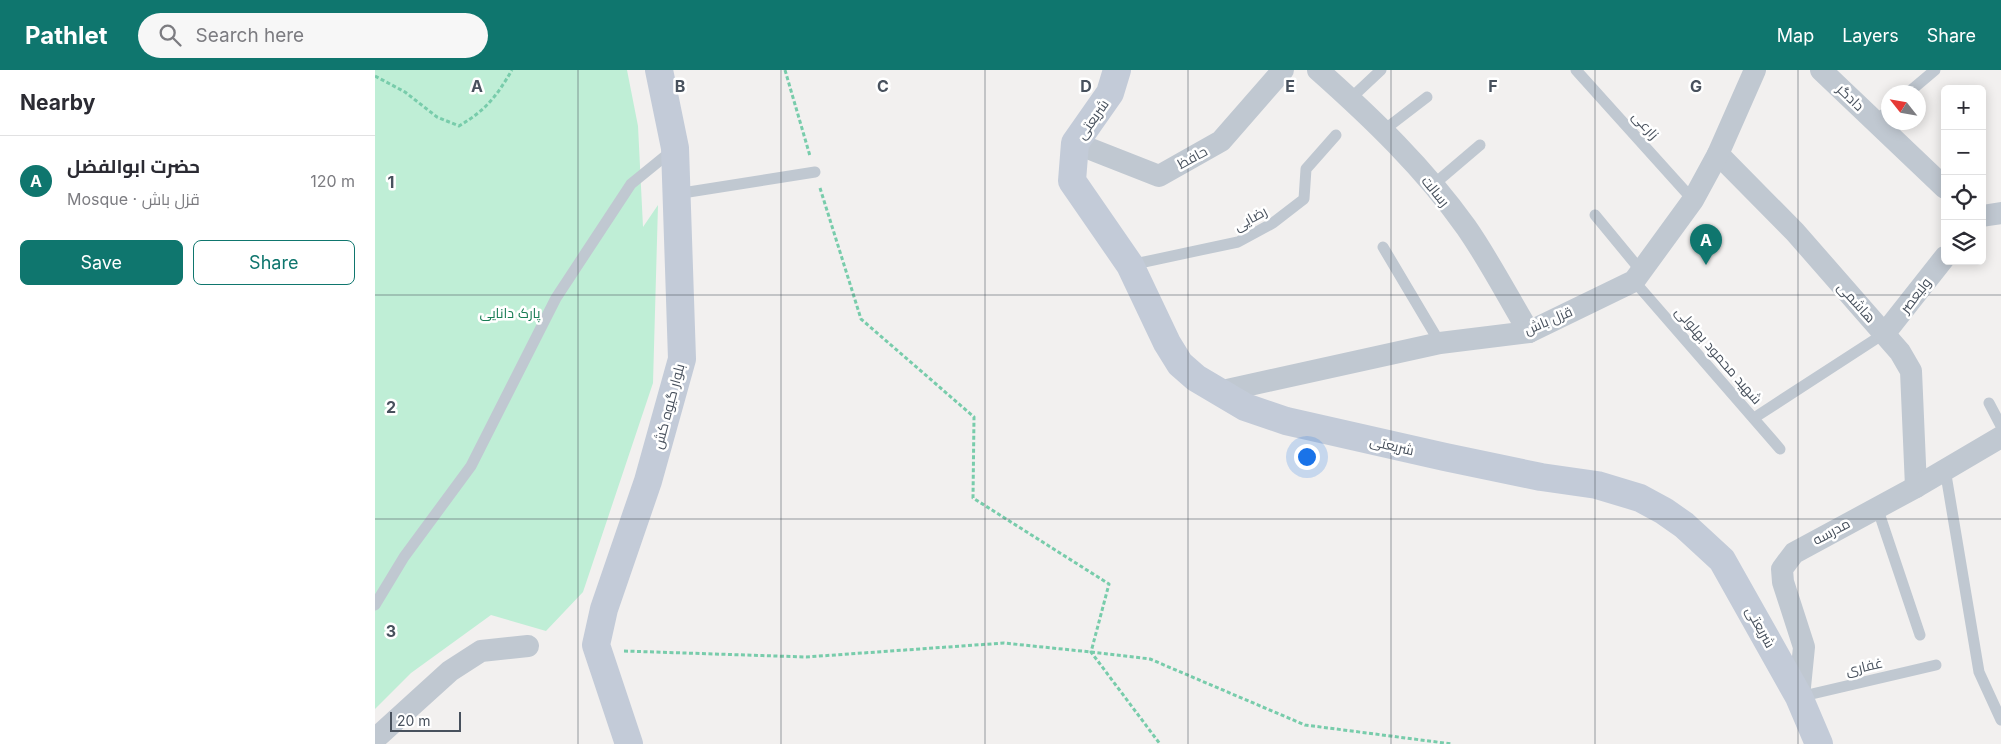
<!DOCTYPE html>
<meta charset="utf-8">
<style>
body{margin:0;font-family:Inter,Cairo,sans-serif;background:#f7f7f7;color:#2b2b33}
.controls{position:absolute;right:15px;top:15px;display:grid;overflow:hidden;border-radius:8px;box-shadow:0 2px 12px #0003}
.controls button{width:45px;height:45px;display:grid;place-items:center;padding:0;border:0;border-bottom:1px solid #e1e1e2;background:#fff;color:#2b2b33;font:25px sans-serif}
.compass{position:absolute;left:1506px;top:15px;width:45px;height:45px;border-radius:50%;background:#fff;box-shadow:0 2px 12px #0003;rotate:301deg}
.scale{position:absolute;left:15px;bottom:12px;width:71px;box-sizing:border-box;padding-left:5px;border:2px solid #48515d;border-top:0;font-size:14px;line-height:18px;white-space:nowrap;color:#48515d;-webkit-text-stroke:4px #fff;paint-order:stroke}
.you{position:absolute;left:931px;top:386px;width:18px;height:18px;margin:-12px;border:4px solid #fff;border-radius:50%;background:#1a73e8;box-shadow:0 0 0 8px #1a73e833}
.badge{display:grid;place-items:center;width:32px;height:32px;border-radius:50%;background:#0f766e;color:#fff;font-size:16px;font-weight:700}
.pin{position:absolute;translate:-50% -41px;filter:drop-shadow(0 1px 2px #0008)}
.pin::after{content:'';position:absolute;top:26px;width:18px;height:15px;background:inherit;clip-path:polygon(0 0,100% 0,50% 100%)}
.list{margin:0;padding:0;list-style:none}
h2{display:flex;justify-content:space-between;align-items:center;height:65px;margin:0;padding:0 20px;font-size:21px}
h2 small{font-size:16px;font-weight:400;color:#7c7c81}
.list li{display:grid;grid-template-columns:32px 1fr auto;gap:15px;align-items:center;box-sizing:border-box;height:90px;padding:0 20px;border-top:1px solid #e1e1e2}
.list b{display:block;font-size:19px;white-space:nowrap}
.list p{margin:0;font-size:16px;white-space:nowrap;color:#7c7c81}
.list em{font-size:16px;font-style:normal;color:#7c7c81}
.actions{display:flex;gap:10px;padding:15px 20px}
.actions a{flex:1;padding:11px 0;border:1px solid #0f766e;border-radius:8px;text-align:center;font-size:18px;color:#0f766e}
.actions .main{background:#0f766e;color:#fff}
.icon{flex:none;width:28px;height:28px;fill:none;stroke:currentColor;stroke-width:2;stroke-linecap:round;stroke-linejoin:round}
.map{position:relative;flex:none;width:1626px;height:674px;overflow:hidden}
header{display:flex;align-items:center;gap:30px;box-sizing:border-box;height:70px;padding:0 25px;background:#0f766e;color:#fff}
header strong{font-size:24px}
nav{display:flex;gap:28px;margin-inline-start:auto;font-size:18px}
.search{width:350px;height:45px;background:#f7f7f7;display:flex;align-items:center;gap:12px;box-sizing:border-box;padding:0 18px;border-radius:28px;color:#7c7c81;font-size:19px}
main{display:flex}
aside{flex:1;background:#fff}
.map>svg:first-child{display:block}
</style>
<header>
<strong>Pathlet</strong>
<div class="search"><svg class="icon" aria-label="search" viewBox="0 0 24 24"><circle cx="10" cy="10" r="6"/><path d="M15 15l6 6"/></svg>Search here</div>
<nav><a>Map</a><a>Layers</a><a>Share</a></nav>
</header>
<main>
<aside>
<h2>Nearby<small></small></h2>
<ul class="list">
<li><span class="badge">A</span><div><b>حضرت ابوالفضل</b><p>Mosque · قزل باش</p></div><em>120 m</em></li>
</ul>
<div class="actions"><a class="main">Save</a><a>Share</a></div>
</aside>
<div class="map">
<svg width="1626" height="674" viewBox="0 0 1626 674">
<rect width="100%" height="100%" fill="#f2f0ef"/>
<polygon fill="#bfeed6" points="0,0 252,0 263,56 268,157 283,135 278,313 208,522 171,561 116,545 36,603 0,639"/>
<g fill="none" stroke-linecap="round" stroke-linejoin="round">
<g stroke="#78ccab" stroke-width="3" stroke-dasharray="4 2.5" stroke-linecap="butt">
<polyline points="410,0 435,86"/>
<path d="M0,6l30,16 32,25 22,9c27,-16 37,-29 53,-56"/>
<polyline points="445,118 486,249 599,347 598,428 734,514 716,582 785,674"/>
<polyline points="249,581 431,587 629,573 716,582 775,589 930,655 1077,674"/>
</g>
<g stroke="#c0c8d1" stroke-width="11">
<polyline points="1201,0 1318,130"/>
<polyline points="1534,22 1560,0"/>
<polyline points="975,29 1006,0"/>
<polyline points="1500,51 1514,40"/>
<polyline points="1009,60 1052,27"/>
<polyline points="1058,115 1105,75"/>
<polyline points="301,124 440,102"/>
<polyline points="1220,145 1267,202"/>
<polyline points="1008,177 1065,273"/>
<polyline points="755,195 863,172 898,153 929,129 931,99 961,65"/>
<polyline points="1259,211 1405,379"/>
<polyline points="1614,333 1626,356"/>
<polyline points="1379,348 1510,263"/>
<polyline points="1570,399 1604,602 1626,650"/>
<polyline points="1502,437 1545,565"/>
<polyline points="0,535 29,487 96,396 181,228 256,114 299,79"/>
<polyline points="1424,627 1561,595"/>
</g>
<g stroke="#c0c8d1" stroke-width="22">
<path d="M943,0c54,48 106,98 148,157 23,33 42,70 63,105"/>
<polyline points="1446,0 1570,118"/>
<polyline points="700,73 784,106 846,71 908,0"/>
<polyline points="1343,84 1420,162 1525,282 1536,301 1541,417"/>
<polyline points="1607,146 1626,143"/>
<polyline points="1510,263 1570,187"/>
<polyline points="843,322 1065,273 1154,262 1259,211 1318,130 1343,84 1380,0"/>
<polyline points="1424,627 1429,577 1408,512 1407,499 1419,483 1541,417 1626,367"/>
<polyline points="0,669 75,601 106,581 153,576"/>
</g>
<g stroke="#c3cbd8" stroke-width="28">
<polyline points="742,0 735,23 700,73 697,111 755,195 792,273 805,294 821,308 870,337 911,351 1070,387 1166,407 1222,415 1265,428 1289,441 1309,455 1347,490 1424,627 1444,674"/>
<polyline points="254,674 221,575 229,539 273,411 307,289 300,78 284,0"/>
</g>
</g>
<path fill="none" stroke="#48515d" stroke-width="1" stroke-opacity="0.55" d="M203,0v674M406,0v674M610,0v674M813,0v674M1016,0v674M1220,0v674M1423,0v674M0,225h1626M0,449h1626"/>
<g text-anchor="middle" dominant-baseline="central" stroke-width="5" stroke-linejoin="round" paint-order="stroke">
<g font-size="14" fill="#48515d" stroke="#fff">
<text transform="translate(1476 27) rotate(44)">دادگر</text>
<text transform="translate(717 49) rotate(-55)">شریعتی</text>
<text transform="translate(1271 55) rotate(48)">زارعی</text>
<text transform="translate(817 87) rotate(-29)">حافظ</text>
<text transform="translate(1061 121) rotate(51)">رسالت</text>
<text transform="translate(875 148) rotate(-29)">رضایی</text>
<text transform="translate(1540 225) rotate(-52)">ولیعصر</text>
<text transform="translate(1482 232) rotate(48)">هاشمی</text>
<text transform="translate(1173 250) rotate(-23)">قزل باش</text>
<text transform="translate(1344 285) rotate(49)">شهید محمود بهلولی</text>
<text transform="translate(293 336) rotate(-75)">بلوار گیوه کش</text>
<text transform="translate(1017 375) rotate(13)">شریعتی</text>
<text transform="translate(1456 461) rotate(-28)">مدرسه</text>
<text transform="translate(1386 557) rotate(61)">شریعتی</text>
<text transform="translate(1489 596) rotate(-13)">غفاری</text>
</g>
<g font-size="14" fill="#197d55" stroke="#fff">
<text x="135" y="242">پارک دانایی</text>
</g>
</g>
<g font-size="16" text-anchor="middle" font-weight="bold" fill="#48515d" stroke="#fff" stroke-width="5" stroke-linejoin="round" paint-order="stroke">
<text x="102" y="22">A</text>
<text x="305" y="22">B</text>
<text x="508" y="22">C</text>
<text x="711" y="22">D</text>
<text x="915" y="22">E</text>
<text x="1118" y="22">F</text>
<text x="1321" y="22">G</text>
<text x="16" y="118">1</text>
<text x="16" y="343">2</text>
<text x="16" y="567">3</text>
</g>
</svg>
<div class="controls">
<button>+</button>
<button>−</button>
<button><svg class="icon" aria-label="locate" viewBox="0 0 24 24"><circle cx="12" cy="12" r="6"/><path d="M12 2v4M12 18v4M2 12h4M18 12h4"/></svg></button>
<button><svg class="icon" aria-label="layers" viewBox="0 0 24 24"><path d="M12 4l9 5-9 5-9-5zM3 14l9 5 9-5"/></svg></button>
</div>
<svg class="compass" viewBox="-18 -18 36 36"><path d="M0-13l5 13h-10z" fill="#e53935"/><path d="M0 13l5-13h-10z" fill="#7c7c81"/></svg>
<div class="scale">20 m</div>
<div class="you"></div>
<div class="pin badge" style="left:1331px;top:195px">A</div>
</div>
</main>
